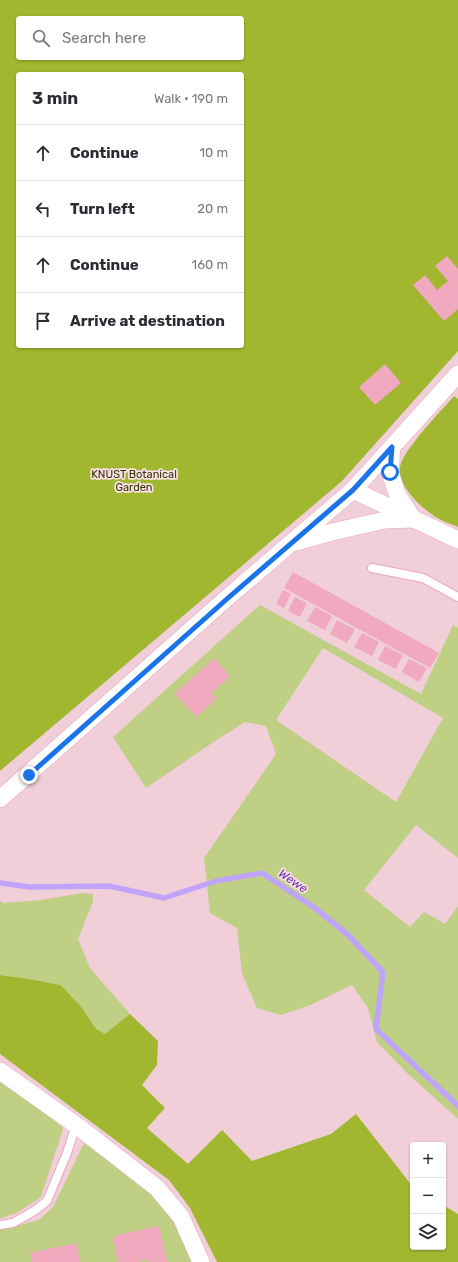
<!DOCTYPE html>
<meta charset="utf-8">
<style>
body{margin:0;font-family:Rubik,sans-serif;background:#f7f7f7;color:#2b2b33}
.controls{position:absolute;right:12px;bottom:12px;display:grid;overflow:hidden;border-radius:4px;box-shadow:0 1px 3px #0004}
.controls button{width:36px;height:36px;display:grid;place-items:center;padding:0;border:0;border-bottom:1px solid #e1e1e2;background:#fff;color:#2b2b33;font:20px sans-serif}
.stop{position:absolute;width:12px;height:12px;margin:-9px;border:3px solid #1a73e8;border-radius:50%;background:#fff}
.stop.end{background:#1a73e8;border-color:#fff;box-shadow:0 1px 4px #0008}
.list{margin:0;padding:0;list-style:none}
h2{display:flex;justify-content:space-between;align-items:center;height:52px;margin:0;padding:0 16px;font-size:17px}
h2 small{font-size:13px;font-weight:400;color:#7c7c81}
.list li{display:grid;grid-template-columns:26px 1fr auto;gap:12px;align-items:center;box-sizing:border-box;height:56px;padding:0 16px;border-top:1px solid #e1e1e2}
.list b{display:block;font-size:15px;white-space:nowrap}
.list em{font-size:13px;font-style:normal;color:#7c7c81}
.icon{flex:none;width:22px;height:22px;fill:none;stroke:currentColor;stroke-width:2;stroke-linecap:round;stroke-linejoin:round}
.map{position:relative;flex:none;width:458px;height:1262px;overflow:hidden}
.search{position:absolute;background:#fff;box-shadow:0 1px 3px #0004;left:16px;top:16px;width:228px;height:44px;display:flex;align-items:center;gap:10px;box-sizing:border-box;padding:0 14px;border-radius:4px;color:#7c7c81;font-size:15px}
.panel{position:absolute;background:#fff;box-shadow:0 1px 3px #0004;left:16px;top:72px;width:228px;height:276px;border-radius:4px}
.map>svg:first-child{display:block}
</style>
<div class="map">
<svg width="458" height="1262" viewBox="0 0 458 1262">
<rect width="100%" height="100%" fill="#fee0e9"/>
<path fill="#f0cfd9" fill-rule="evenodd" d="M0,0h458v1262h-458zM18,18h224v40h-224zM18,74h224v272h-224zM413,1145h30v102h-30z"/>
<g fill="#bfcf84" fill-rule="evenodd">
<path d="M260,605l161,89 32,-69 5,3v230l-42,-33 -52,65 46,37 14,-15 21,12 13,-18v213l-51,-46 -30,-31 -9,-34 -16,-23 -44,21 -27,9 -24,-7 -15,-35 -5,-45 -27,-15 -6,-55 72,-104 -10,-28 -21,-4 -33,21 -66,45 -33,-51zM323,648l120,70 -47,84 -120,-82z"/>
<polygon points="83,893 93,894 93,901 78,939 90,968 130,1014 105,1035 96,1029 83,1009 61,985 29,979 0,975 0,901 3,903 41,900"/>
<polygon points="0,1080 61,1124 63,1129 41,1197 18,1212 0,1219"/>
<polygon points="84,1143 158,1198 172,1214 192,1262 0,1262 0,1230 39,1220 53,1207"/>
</g>
<g fill="#a0b72f" fill-rule="evenodd">
<path d="M0,0h458v351l-116,130 -342,290zM18,18h224v40h-224zM18,74h224v272h-224z"/>
<path d="M454,396l4,3v128c-7,-3 -16,-6 -22,-10 -15,-9 -39,-32 -36,-50 2,-16 42,-57 54,-71z"/>
<polygon points="0,975 29,979 61,985 83,1009 96,1029 105,1034 130,1014 158,1041 157,1065 142,1085 165,1108 147,1128 188,1164 222,1130 252,1161 331,1134 356,1114 413,1187 413,1247 443,1247 443,1205 458,1214 458,1262 217,1262 190,1208 169,1180 0,1054"/>
</g>
<g fill="none" stroke-linecap="round" stroke-linejoin="round">
<polyline stroke="#c0a3fa" stroke-width="5.5" points="0,883 30,887 109,886 164,898 216,881 262,873 315,908 348,935 383,972 376,1029 458,1106"/>
</g>
<g fill="#f0a9bf">
<polygon points="447,256 458,269 458,309 444,321 413,285 425,275 437,290 448,281 435,266"/>
<polygon points="385,364 401,383 375,405 359,387"/>
<polygon points="293,572 439,653 430,668 284,588"/>
<polygon points="283,590 291,594 284,608 276,604"/>
<polygon points="295,597 307,603 300,617 288,611"/>
<polygon points="315,607 332,616 325,630 307,621"/>
<polygon points="337,620 355,629 347,643 330,634"/>
<polygon points="362,633 379,642 372,656 354,647"/>
<polygon points="385,646 403,655 396,669 378,660"/>
<polygon points="214,658 230,676 212,693 217,698 196,717 175,694"/>
<polygon points="409,659 427,668 419,682 402,672"/>
<polygon points="159,1226 167,1262 149,1262 148,1259 136,1262 118,1262 113,1236"/>
<polygon points="76,1243 80,1262 32,1262 30,1253"/>
</g>
<g fill="none" stroke-linecap="round" stroke-linejoin="round">
<defs>
<g id="lane">
<polyline points="372,568 423,578 458,597"/>
<polyline points="0,1225 13,1223 34,1211 47,1201 67,1153 76,1125"/>
</g>
<g id="street">
<polyline points="392,447 390,472 397,494 413,519"/>
<polyline points="353,490 458,540"/>
<polyline points="296,542 332,532 385,520 413,519"/>
<polyline points="0,799 228,597 353,490 458,374"/>
<polyline points="0,1071 76,1125 157,1188 181,1217 201,1262"/>
</g>
</defs>
<use href="#lane" stroke="#eda6bd" stroke-width="10"/>
<use href="#street" stroke="#eda6bd" stroke-width="18"/>
<use href="#lane" stroke="#fff" stroke-width="8"/>
<use href="#street" stroke="#fff" stroke-width="17"/>
</g>
<g fill="none" stroke-linecap="round" stroke-linejoin="round">
<polyline stroke="#1a73e8" stroke-width="5" points="29,775 228,598 353,490 392,447 390,472"/>
</g>
<g text-anchor="middle" dominant-baseline="central" stroke-width="3.5" stroke-linejoin="round" paint-order="stroke">
<g font-size="11" fill="#2e3600" stroke="#fee0e9">
<text x="134" y="474">KNUST Botanical<tspan x="134" dy="13">Garden</tspan></text>
</g>
<g font-size="12" font-style="italic" fill="#6832ae" stroke="#fee0e9">
<text transform="translate(293 881) rotate(34)">Wewe</text>
</g>
</g>
</svg>
<div class="controls">
<button>+</button>
<button>−</button>
<button><svg class="icon" aria-label="layers" viewBox="0 0 24 24"><path d="M12 4l9 5-9 5-9-5zM3 14l9 5 9-5"/></svg></button>
</div>
<div class="stop" style="left:390px;top:472px"></div>
<div class="stop end" style="left:29px;top:775px"></div>
<div class="search"><svg class="icon" aria-label="search" viewBox="0 0 24 24"><circle cx="10" cy="10" r="6"/><path d="M15 15l6 6"/></svg>Search here</div>
<section class="panel">
<h2>3 min<small>Walk · 190 m</small></h2>
<ul class="list">
<li><svg class="icon" aria-label="ahead" viewBox="0 0 24 24"><path d="M12 20V5M6 11l6-6 6 6"/></svg><div><b>Continue</b></div><em>10 m</em></li>
<li><svg class="icon" aria-label="left" viewBox="0 0 24 24"><path d="M17 20v-9H6M10 6l-5 5 5 5"/></svg><div><b>Turn left</b></div><em>20 m</em></li>
<li><svg class="icon" aria-label="ahead" viewBox="0 0 24 24"><path d="M12 20V5M6 11l6-6 6 6"/></svg><div><b>Continue</b></div><em>160 m</em></li>
<li><svg class="icon" aria-label="arrive" viewBox="0 0 24 24"><path d="M6 21V4h12l-3 4 3 4H6"/></svg><div><b>Arrive at destination</b></div></li>
</ul>
</section>
</div>
